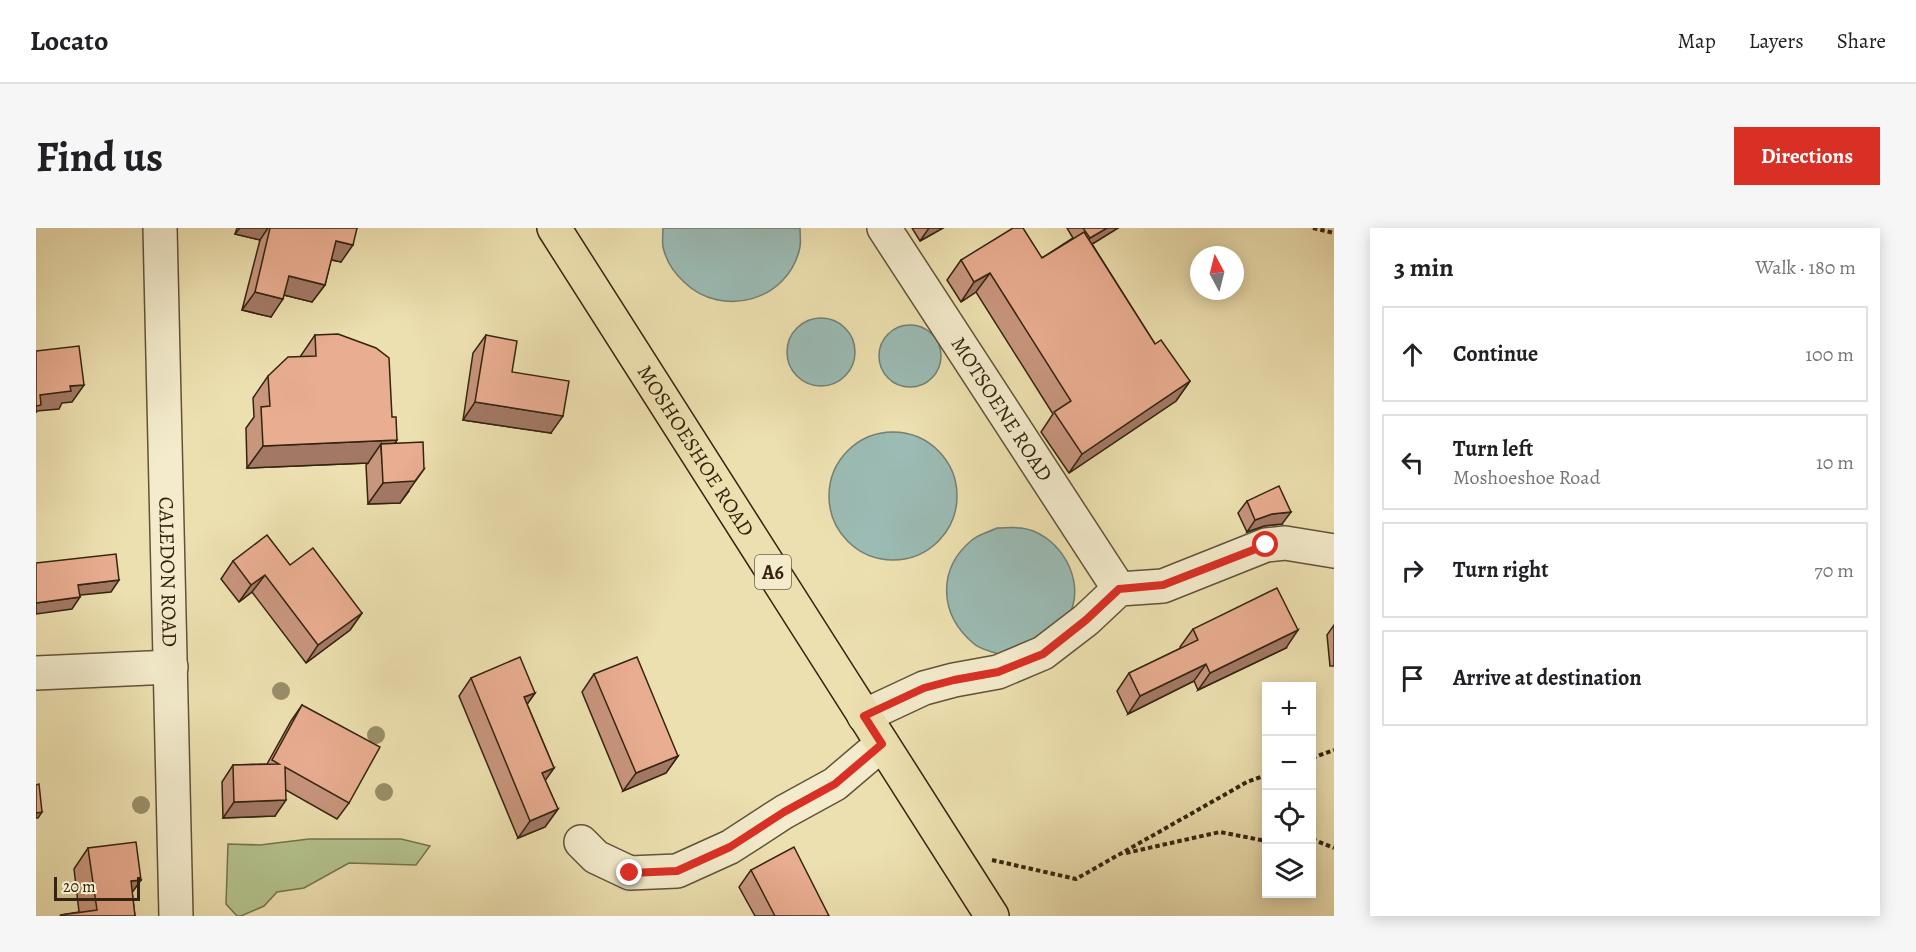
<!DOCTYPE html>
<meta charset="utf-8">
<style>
body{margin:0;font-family:Alegreya,serif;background:#f6f6f6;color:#202124}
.controls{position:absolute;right:18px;bottom:18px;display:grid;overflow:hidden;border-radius:0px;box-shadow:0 3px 15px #0003}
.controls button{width:54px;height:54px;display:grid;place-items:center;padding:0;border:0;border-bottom:2px solid #e0e0e0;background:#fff;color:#202124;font:30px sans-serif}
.compass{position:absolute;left:1154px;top:18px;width:54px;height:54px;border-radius:50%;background:#fff;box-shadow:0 3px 15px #0003;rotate:353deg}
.scale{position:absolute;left:18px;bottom:15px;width:86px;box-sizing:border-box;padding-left:6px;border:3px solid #34240f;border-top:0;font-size:16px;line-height:21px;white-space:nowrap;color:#34240f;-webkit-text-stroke:4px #f3ebcc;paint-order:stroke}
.stop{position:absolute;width:18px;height:18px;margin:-14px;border:4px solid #d93025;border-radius:50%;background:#fff}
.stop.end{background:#d93025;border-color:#fff;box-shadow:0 2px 6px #0008}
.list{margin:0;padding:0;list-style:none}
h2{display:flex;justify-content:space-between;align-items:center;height:78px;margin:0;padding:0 24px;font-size:26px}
h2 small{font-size:20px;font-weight:400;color:#757577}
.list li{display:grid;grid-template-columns:39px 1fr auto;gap:18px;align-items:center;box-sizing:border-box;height:96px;margin:0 12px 12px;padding:0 12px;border:2px solid #e0e0e0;border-radius:0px}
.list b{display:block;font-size:22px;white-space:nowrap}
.list p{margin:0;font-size:20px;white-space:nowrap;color:#757577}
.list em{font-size:20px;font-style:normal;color:#757577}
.icon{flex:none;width:33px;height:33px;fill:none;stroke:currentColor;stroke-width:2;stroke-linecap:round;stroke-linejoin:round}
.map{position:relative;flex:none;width:1298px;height:688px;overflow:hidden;border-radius:0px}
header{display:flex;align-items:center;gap:36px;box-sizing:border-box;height:84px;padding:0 30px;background:#fff;border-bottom:2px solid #e0e0e0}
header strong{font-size:28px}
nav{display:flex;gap:33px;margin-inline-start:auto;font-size:21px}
.intro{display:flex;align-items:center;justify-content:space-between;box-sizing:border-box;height:144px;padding:0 36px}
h1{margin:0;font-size:42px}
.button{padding:15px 27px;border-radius:0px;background:#d93025;color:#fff;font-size:21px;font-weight:700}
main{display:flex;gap:36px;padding:0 36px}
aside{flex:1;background:#fff;border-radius:0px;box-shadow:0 3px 15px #0003}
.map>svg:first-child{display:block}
</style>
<header>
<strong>Locato</strong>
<nav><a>Map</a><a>Layers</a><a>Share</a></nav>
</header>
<div class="intro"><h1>Find us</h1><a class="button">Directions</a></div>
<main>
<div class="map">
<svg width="1298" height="688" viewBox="0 0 1298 688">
<rect width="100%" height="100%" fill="#ede0b0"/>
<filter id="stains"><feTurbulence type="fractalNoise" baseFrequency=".00333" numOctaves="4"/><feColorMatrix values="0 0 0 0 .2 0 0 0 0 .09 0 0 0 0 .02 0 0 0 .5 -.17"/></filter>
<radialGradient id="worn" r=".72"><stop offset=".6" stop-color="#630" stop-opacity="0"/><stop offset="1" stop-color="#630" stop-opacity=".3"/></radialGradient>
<polygon fill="#b4c38e" stroke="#74744e" stroke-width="1.5" points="273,611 365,611 394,618 380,637 313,635 268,660 241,664 228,678 205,688 201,688 190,676 192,616 224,617"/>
<g fill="#9bbbb4" stroke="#727f72" stroke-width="1.5">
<path d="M627,0h137c0,6 1,13 0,19 -11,54 -78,72 -116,35 -10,-9 -18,-22 -21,-35 -1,-6 0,-13 0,-19z"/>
<circle cx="785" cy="124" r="34"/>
<circle cx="874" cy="128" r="31"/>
<circle cx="857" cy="268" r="64"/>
<path d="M961,300c8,0 16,-1 24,0 34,4 61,44 52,77 -2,7 -6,14 -9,21l-66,28c-8,-3 -19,-5 -25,-11 -34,-29 -36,-74 -1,-103 7,-6 17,-8 25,-12z"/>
</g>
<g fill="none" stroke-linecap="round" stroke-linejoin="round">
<defs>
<g id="minor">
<path id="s1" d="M124,0l16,688"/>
<path id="s2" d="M848,0l235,361"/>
<polyline points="0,445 135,439"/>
<polyline points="828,488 888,460 918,452 962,444 1007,425 1050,392 1083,361 1127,358 1230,317 1249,315 1298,323"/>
<polyline points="545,614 560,629 594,645 641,643 694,619 748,584 799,556 846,516"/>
</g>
<g id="major">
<path id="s3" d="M518,0l438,688"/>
</g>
</defs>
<use href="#minor" stroke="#625337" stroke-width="36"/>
<use href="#major" stroke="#34240f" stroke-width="36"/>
<g stroke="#34240f" stroke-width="4" stroke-dasharray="4.5 3" stroke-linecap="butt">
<polyline points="1277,0 1298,5"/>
<polyline points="1276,530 1298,522"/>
<polyline points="1276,611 1298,620"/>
<polyline points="1090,625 1184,604 1230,613"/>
<polyline points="956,632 1040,651 1211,554 1230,547"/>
</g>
<use href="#minor" stroke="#f3ebcc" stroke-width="33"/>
<use href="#major" stroke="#ede0b0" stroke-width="33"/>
</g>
<g fill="#998f69">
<circle cx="245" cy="463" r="9"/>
<circle cx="340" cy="507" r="9"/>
<circle cx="348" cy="564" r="9"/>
<circle cx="105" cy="577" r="9"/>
</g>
<g fill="#c8957d" stroke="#34240f" stroke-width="1.5">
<polygon points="201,0 321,0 305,34 295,32 289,57 276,74 248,67 235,89 206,82 224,12 199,6"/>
<polygon points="876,0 907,0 884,13"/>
<polygon points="1031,0 1082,0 1056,16 1119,116 1154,153 1140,173 1033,245 1005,204 1017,186 940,64 925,74 911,52 925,32 1006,30 1037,10"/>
<polygon points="279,107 356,189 360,215 373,263 364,275 332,276 330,237 332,235 211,240 210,200 218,189 217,170 232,148 264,129"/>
<polygon points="450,107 476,144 515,205 427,192 437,125"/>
<polygon points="1211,273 1246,296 1228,298 1211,304 1202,285"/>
<polygon points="197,333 254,337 326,385 314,402 270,435 216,364 203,374 185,351"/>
<polygon points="1298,397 1298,438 1294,438 1291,407"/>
<polygon points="1157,401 1250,420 1162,462 1158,453 1092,486 1081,463 1093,445 1145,420 1144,419"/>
<polygon points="558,446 642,528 630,545 587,563 546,464"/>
<polygon points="435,450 499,465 491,476 518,540 509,552 522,581 509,599 482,610 423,468"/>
<polygon points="266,477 313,575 301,591 250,562 239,588 187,590 186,554 197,537 231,536 255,493"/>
<polygon points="52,620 105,652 96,664 99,688 24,688 25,687 43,684 38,641"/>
<polygon points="715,642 793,688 719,688 703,659"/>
</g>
<g fill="#a37966" stroke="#34240f" stroke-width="1.5">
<polygon points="204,0 232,0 224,12 199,6"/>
<polygon points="893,0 907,0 884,13"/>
<polygon points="1071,0 1082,0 1045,23 1054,10"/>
<polygon points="300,13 317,17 305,34 288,30"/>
<polygon points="954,45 940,64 925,74 938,54"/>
<polygon points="253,48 289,57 276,74 240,65"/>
<polygon points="219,64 247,71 235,89 206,82"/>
<polygon points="1154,153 1140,173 1033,245 1046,226"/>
<polygon points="48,157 36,174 26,175 23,181 1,183 0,185 0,172 4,167 34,158"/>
<polygon points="439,174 527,188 515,205 427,192"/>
<polygon points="361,212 346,234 345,216 332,235 211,240 227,218"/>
<polygon points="388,241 364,275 332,276 347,255"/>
<polygon points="1255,284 1246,296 1228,298 1211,304 1219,292 1236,286"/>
<polygon points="229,347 216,364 203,374 215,357"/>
<polygon points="83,352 75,364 34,368 42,357"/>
<polygon points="44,369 36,381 0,386 0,375"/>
<polygon points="326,385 314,402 270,435 282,417"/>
<polygon points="1262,402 1250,420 1162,462 1174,445"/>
<polygon points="1170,436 1158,453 1092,486 1104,468"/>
<polygon points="499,465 487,482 488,469"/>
<polygon points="642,528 630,545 587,563 600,545"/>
<polygon points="518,540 506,557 506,545"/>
<polygon points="250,572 239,588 187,590 198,574"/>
<polygon points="522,581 509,599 482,610 494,593"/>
<polygon points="6,584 2,590 0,590 0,585"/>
<polygon points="105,652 90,673 95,653"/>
</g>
<g fill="#e9ad91" stroke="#34240f" stroke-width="1.5">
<polygon points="234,0 321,0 317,17 300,13 289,57 253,48 247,71 219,64"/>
<polygon points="977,0 987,0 1006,30 1048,4 1119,116 1125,112 1154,153 1046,226 1018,184 1035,173 954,45 938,54 925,32"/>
<polygon points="1047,0 1071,0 1054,10"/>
<polygon points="302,106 340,120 353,130 356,189 360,189 361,212 227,218 225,179 234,178 232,148 252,129 280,128 279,107"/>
<polygon points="450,107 481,113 476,144 533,153 527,188 439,174"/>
<polygon points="43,118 48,157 34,158 35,163 4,167 5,177 0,178 0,123"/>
<polygon points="387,214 388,241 379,253 347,255 345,216"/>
<polygon points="1243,258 1255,284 1236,286 1219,292 1211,273"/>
<polygon points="231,307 254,337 277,320 326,385 282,417 229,347 215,357 197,333"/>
<polygon points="80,326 83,352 42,357 44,369 0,375 0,335"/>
<polygon points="1241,360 1262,402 1174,445 1170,436 1104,468 1093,445 1162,412 1157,401"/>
<polygon points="484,429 499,465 488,469 518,540 506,545 522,581 494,593 435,450"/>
<polygon points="601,429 642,528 600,545 558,446"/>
<polygon points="266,477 344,519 313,575 249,539 250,572 198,574 197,537 243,536 236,532"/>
<polygon points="3,556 6,584 0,585 0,557"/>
<polygon points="100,614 105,652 95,653 99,688 25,688 25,687 61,682 52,620"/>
<polygon points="758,619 793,688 739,688 715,642"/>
</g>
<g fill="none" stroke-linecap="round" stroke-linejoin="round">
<polyline stroke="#d93025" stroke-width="8" points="594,645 641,643 694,619 748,584 799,556 846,516 828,488 888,460 918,452 962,444 1007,426 1050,392 1083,361 1127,357 1230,317"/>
</g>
<g text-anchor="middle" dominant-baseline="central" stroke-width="4.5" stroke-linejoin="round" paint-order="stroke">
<rect fill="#f3ebcc" stroke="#6d6048" stroke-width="1.5" x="719" y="327" width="36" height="34" rx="4.5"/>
<g font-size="20" font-weight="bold" fill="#34240f">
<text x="737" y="344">A6</text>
</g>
<g font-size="21" fill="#34240f" stroke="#f3ebcc">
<text stroke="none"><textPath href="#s2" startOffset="216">MOTSOENE ROAD</textPath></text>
<text stroke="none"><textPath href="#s3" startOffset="264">MOSHOESHOE ROAD</textPath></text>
<text stroke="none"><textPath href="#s1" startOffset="344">CALEDON ROAD</textPath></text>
</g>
</g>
<rect width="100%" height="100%" filter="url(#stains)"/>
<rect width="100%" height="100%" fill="url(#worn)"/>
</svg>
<div class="controls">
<button>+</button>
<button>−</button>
<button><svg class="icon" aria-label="locate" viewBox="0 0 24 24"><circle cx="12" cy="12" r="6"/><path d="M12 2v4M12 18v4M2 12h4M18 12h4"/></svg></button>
<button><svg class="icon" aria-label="layers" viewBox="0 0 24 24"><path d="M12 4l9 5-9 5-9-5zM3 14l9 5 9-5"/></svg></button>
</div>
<svg class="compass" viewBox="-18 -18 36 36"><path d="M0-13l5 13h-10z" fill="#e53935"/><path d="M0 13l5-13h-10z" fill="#757577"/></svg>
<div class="scale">20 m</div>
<div class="stop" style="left:1230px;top:317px"></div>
<div class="stop end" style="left:594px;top:645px"></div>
</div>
<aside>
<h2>3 min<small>Walk · 180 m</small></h2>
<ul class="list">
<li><svg class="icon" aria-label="ahead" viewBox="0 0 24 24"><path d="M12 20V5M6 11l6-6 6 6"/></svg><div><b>Continue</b></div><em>100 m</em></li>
<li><svg class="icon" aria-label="left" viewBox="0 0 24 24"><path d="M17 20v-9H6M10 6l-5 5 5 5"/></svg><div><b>Turn left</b><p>Moshoeshoe Road</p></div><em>10 m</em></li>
<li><svg class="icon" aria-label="right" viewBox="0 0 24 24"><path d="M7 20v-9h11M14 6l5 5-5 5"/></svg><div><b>Turn right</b></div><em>70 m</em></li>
<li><svg class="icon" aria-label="arrive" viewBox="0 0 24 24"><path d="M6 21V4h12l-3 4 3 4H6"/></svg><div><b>Arrive at destination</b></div></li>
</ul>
</aside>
</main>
